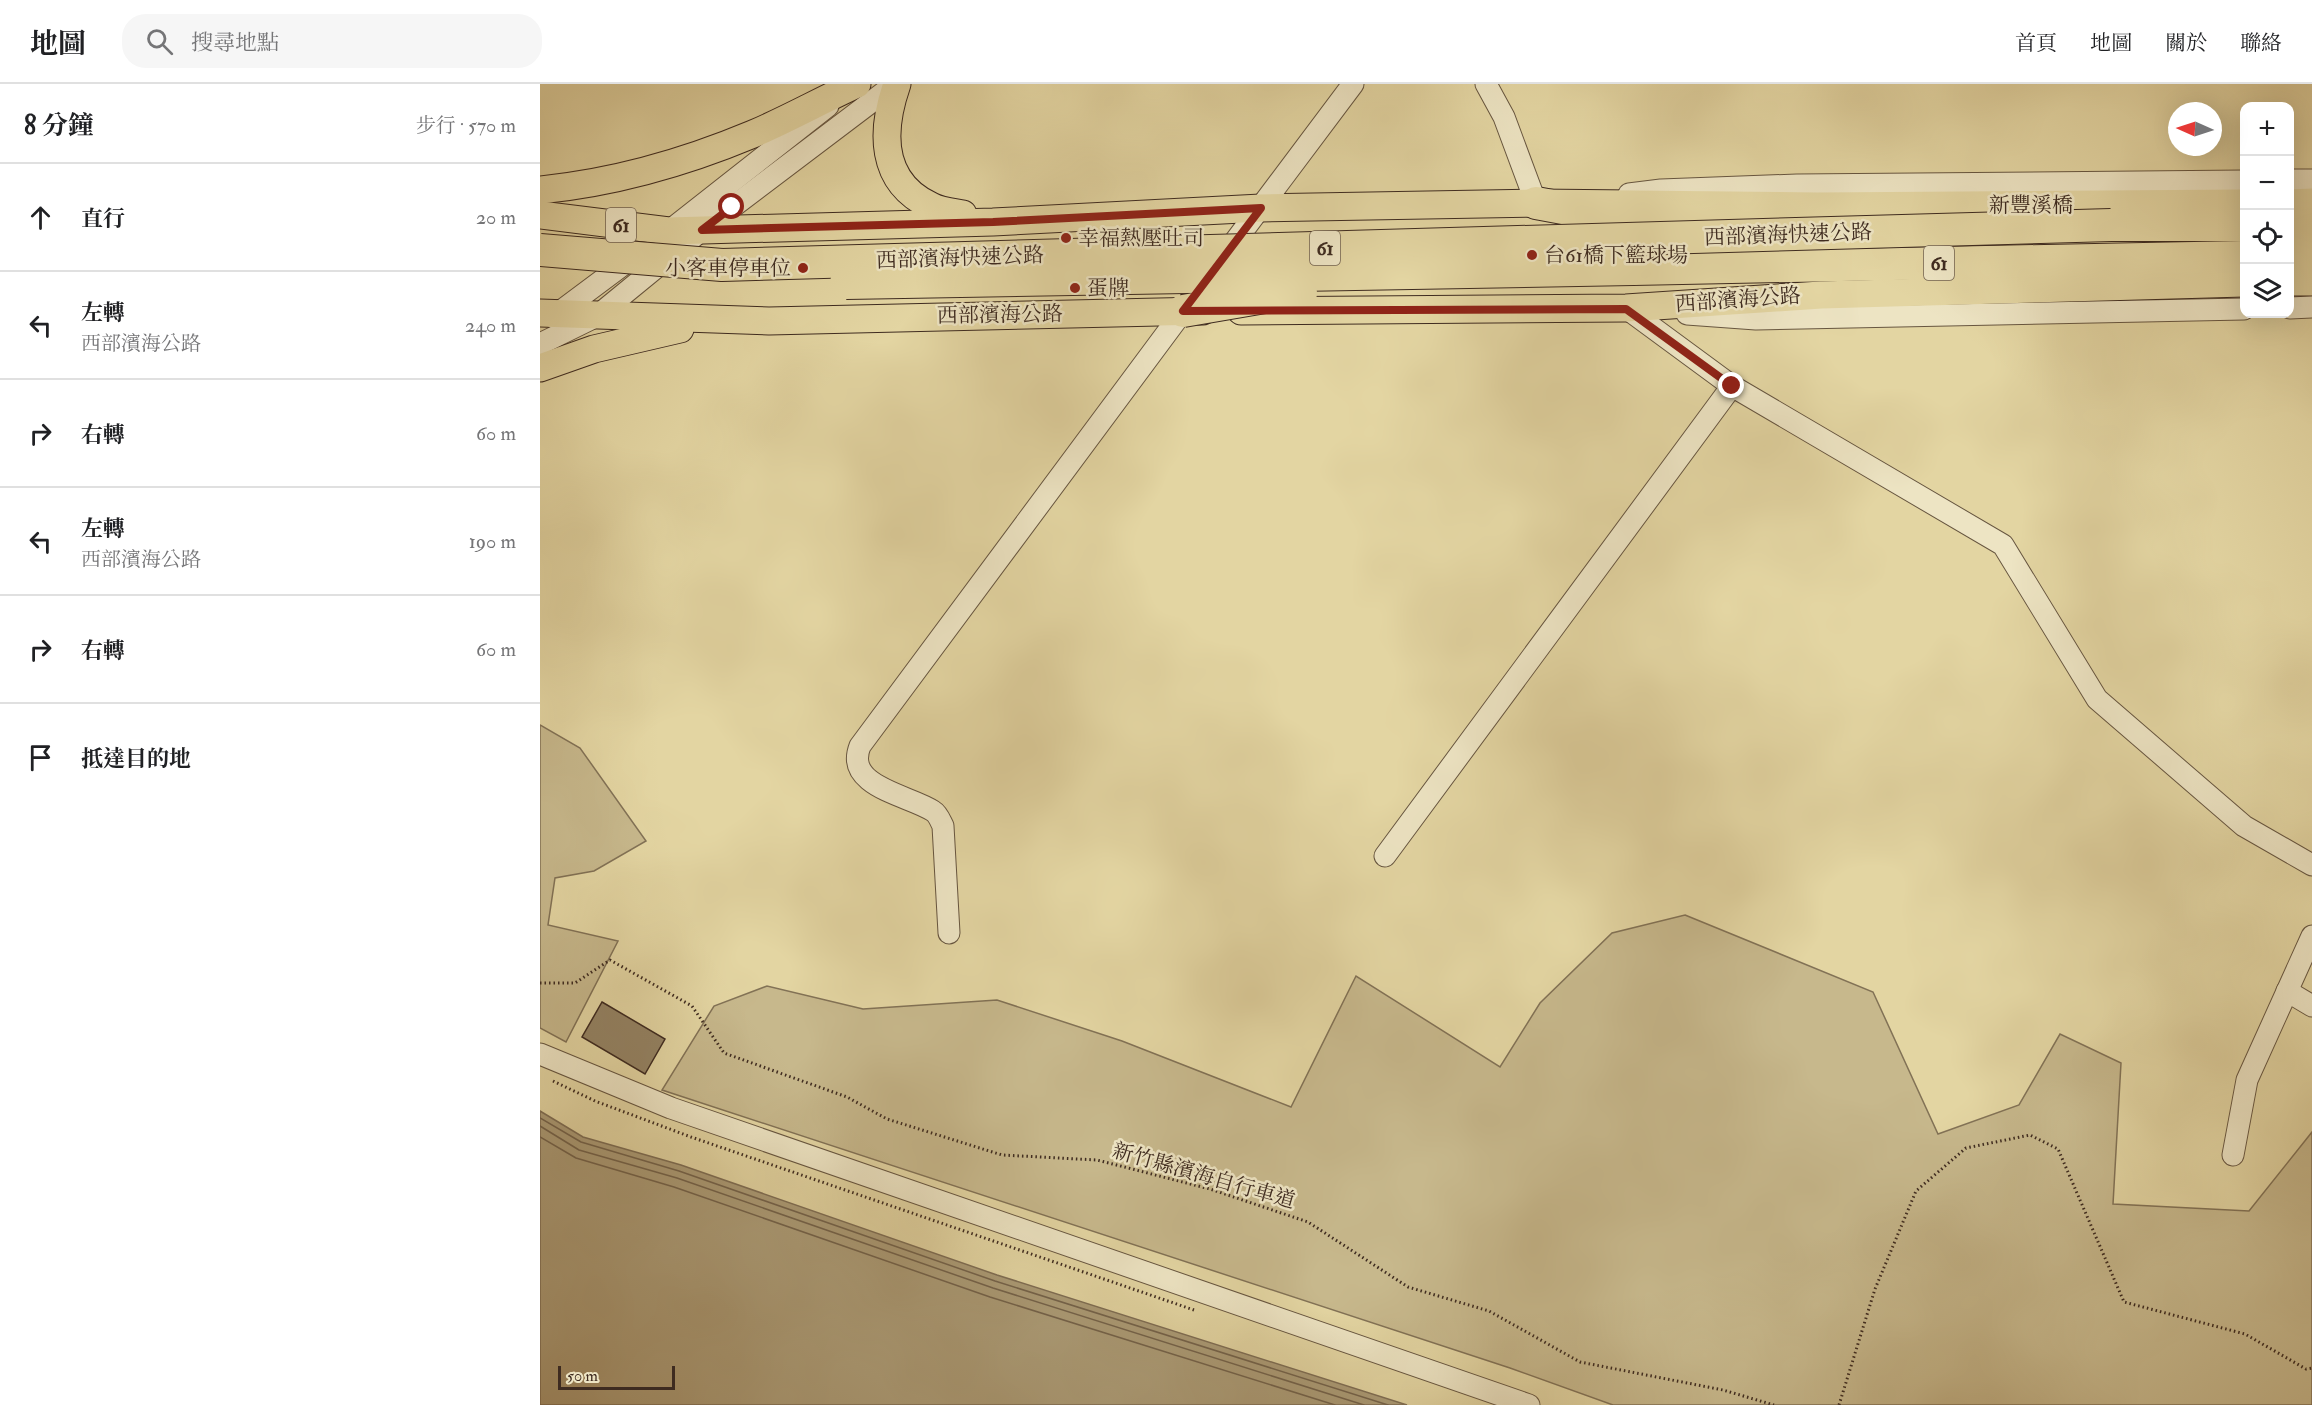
<!DOCTYPE html>
<html lang="zh-TW">
<meta charset="utf-8">
<style>
body{margin:0;font-family:"IM FELL Double Pica","Noto Serif TC",serif;background:#f6f6f6;color:#202124}
.controls{position:absolute;right:18px;top:18px;display:grid;overflow:hidden;border-radius:12px;box-shadow:0 6px 24px #0002}
.controls button{width:54px;height:54px;display:grid;place-items:center;padding:0;border:0;border-bottom:2px solid #e0e0e0;background:#fff;color:#202124;font:30px sans-serif}
.compass{position:absolute;left:1628px;top:18px;width:54px;height:54px;border-radius:50%;background:#fff;box-shadow:0 6px 24px #0002;rotate:273deg}
.scale{position:absolute;left:18px;bottom:15px;width:117px;box-sizing:border-box;padding-left:6px;border:3px solid #3e2b20;border-top:0;font-size:16px;line-height:21px;white-space:nowrap;color:#3e2b20;-webkit-text-stroke:4px #ede4c3;paint-order:stroke}
.stop{position:absolute;width:18px;height:18px;margin:-14px;border:4px solid #8f2418;border-radius:50%;background:#fff}
.stop.end{background:#8f2418;border-color:#fff;box-shadow:0 2px 6px #0008}
.list{margin:0;padding:0;list-style:none}
h2{display:flex;justify-content:space-between;align-items:center;height:78px;margin:0;padding:0 24px;font-size:26px}
h2 small{font-size:20px;font-weight:400;color:#757577}
.list li{display:grid;grid-template-columns:39px 1fr auto;gap:18px;align-items:center;box-sizing:border-box;height:108px;padding:0 24px;border-top:2px solid #e0e0e0}
.list b{display:block;font-size:22px;white-space:nowrap}
.list p{margin:0;font-size:20px;white-space:nowrap;color:#757577}
.list em{font-size:20px;font-style:normal;color:#757577}
.icon{flex:none;width:33px;height:33px;fill:none;stroke:currentColor;stroke-width:2;stroke-linecap:round;stroke-linejoin:round}
.map{position:relative;flex:none;width:1772px;height:1321px;overflow:hidden}
header{display:flex;align-items:center;gap:36px;box-sizing:border-box;height:84px;padding:0 30px;background:#fff;border-bottom:2px solid #e0e0e0}
header strong{font-size:28px}
nav{display:flex;gap:33px;margin-inline-start:auto;font-size:21px}
.search{width:420px;height:54px;background:#f6f6f6;display:flex;align-items:center;gap:15px;box-sizing:border-box;padding:0 21px;border-radius:24px;color:#757577;font-size:22px}
main{display:flex}
aside{flex:1;background:#fff}
.map>svg:first-child{display:block}
</style>
<header>
<strong>地圖</strong>
<div class="search"><svg class="icon" aria-label="search" viewBox="0 0 24 24"><circle cx="10" cy="10" r="6"/><path d="M15 15l6 6"/></svg>搜尋地點</div>
<nav><a>首頁</a><a>地圖</a><a>關於</a><a>聯絡</a></nav>
</header>
<main>
<aside>
<h2>8 分鐘<small>步行 · 570 m</small></h2>
<ul class="list">
<li><svg class="icon" aria-label="ahead" viewBox="0 0 24 24"><path d="M12 20V5M6 11l6-6 6 6"/></svg><div><b>直行</b></div><em>20 m</em></li>
<li><svg class="icon" aria-label="left" viewBox="0 0 24 24"><path d="M17 20v-9H6M10 6l-5 5 5 5"/></svg><div><b>左轉</b><p>西部濱海公路</p></div><em>240 m</em></li>
<li><svg class="icon" aria-label="right" viewBox="0 0 24 24"><path d="M7 20v-9h11M14 6l5 5-5 5"/></svg><div><b>右轉</b></div><em>60 m</em></li>
<li><svg class="icon" aria-label="left" viewBox="0 0 24 24"><path d="M17 20v-9H6M10 6l-5 5 5 5"/></svg><div><b>左轉</b><p>西部濱海公路</p></div><em>190 m</em></li>
<li><svg class="icon" aria-label="right" viewBox="0 0 24 24"><path d="M7 20v-9h11M14 6l5 5-5 5"/></svg><div><b>右轉</b></div><em>60 m</em></li>
<li><svg class="icon" aria-label="arrive" viewBox="0 0 24 24"><path d="M6 21V4h12l-3 4 3 4H6"/></svg><div><b>抵達目的地</b></div></li>
</ul>
</aside>
<div class="map">
<svg width="1772" height="1321" viewBox="0 0 1772 1321">
<rect width="100%" height="100%" fill="#e3d5a2"/>
<filter id="stains"><feTurbulence type="fractalNoise" baseFrequency=".00333" numOctaves="4"/><feColorMatrix values="0 0 0 0 .2 0 0 0 0 .09 0 0 0 0 .02 0 0 0 .5 -.17"/></filter>
<radialGradient id="worn" r=".72"><stop offset=".6" stop-color="#630" stop-opacity="0"/><stop offset="1" stop-color="#630" stop-opacity=".3"/></radialGradient>
<g fill="#c7b88c" stroke="#827256" stroke-width="1.5">
<polygon points="0,641 40,664 106,757 54,787 15,794 8,841 78,857 26,958 0,944"/>
<polygon points="1145,831 1333,908 1398,1050 1479,1021 1520,950 1581,979 1573,1120 1709,1127 1772,1048 1772,1321 1073,1321 970,1284 122,1006 174,922 227,902 323,925 457,916 582,957 751,1023 816,892 960,983 1000,919 1072,849"/>
</g>
<polygon fill="#ab9b76" stroke="#7f6e54" stroke-width="1.5" points="0,1027 43,1053 141,1081 457,1191 867,1321 0,1321"/>
<g fill="none" stroke-linecap="round" stroke-linejoin="round">
<g stroke="#74634b" stroke-width="1.5">
<polyline points="0,1034 41,1058 139,1087 455,1197 848,1321"/>
<polyline points="0,1042 39,1066 137,1094 453,1204 824,1321"/>
<polyline points="0,1053 36,1074 134,1103 450,1213 795,1321"/>
</g>
</g>
<polygon fill="#948364" stroke="#3e2b20" stroke-width="1.5" points="62,918 125,955 105,990 42,953"/>
<g fill="none" stroke-linecap="round" stroke-linejoin="round">
<defs>
<g id="minor">
<polyline points="946,0 964,33 996,119 1007,118"/>
<polyline points="1750,96 1772,96"/>
<polyline points="1089,110 1121,106 1257,101 1704,97"/>
<polyline points="124,151 288,22"/>
<polyline points="684,172 813,0"/>
<polyline points="1086,224 1192,302 1463,461 1557,615 1704,742 1772,781"/>
<polyline points="1750,224 1772,223"/>
<polyline points="1147,230 1216,235 1704,225"/>
<polyline points="13,233 96,171"/>
<polyline points="0,260 57,232 162,146 355,0"/>
<polyline points="845,772 1192,302"/>
<path d="M409,849l-6,-107c-3,-6 -5,-12 -10,-15 -24,-16 -89,-24 -73,-65l329,-443"/>
<polyline points="1747,907 1772,922"/>
<polyline points="0,970 131,1024 989,1321"/>
<polyline points="1693,1071 1707,996 1772,852"/>
</g>
<g id="major">
<path d="M357,0c-16,46 -18,98 34,122 9,5 21,6 32,8"/>
<path d="M0,106c72,-7 146,-28 213,-56 35,-15 69,-34 104,-50"/>
<polyline points="1750,119 1772,118"/>
<polyline points="0,131 129,147 453,138 721,124 996,119 1277,122 1704,119"/>
<polyline points="1750,198 1772,198"/>
<polyline points="701,227 1086,224 1281,211 1704,199"/>
<polyline points="0,229 229,237 663,227"/>
<polyline points="0,284 54,265 140,245"/>
</g>
<g id="highway">
<polyline points="996,119 1093,137 1227,136"/>
<polyline points="1750,140 1772,140"/>
<polyline points="1544,141 1704,141"/>
<polyline points="1750,172 1772,172"/>
<polyline points="1093,185 1704,173"/>
</g>
</defs>
<use href="#minor" stroke="#675640" stroke-width="23"/>
<use href="#major" stroke="#3e2b20" stroke-width="29"/>
<use href="#highway" stroke="#3e2b20" stroke-width="34"/>
<g stroke="#3e2b20" stroke-width="3" stroke-dasharray="1.5 3" stroke-linecap="butt">
<polyline points="0,899 35,899 70,876 152,922 184,969 307,1013 347,1035 462,1071 557,1076 670,1105 768,1138 868,1203 949,1227 1040,1278 1183,1306 1234,1321"/>
<polyline points="13,997 55,1017 151,1053 654,1226"/>
<polyline points="1299,1321 1335,1205 1376,1107 1426,1064 1490,1051 1518,1065 1584,1218 1705,1250 1766,1285 1772,1284"/>
</g>
<use href="#minor" stroke="#ede4c3" stroke-width="21"/>
<use href="#major" stroke="#e3d5a2" stroke-width="27"/>
<use href="#highway" stroke="#e3d5a2" stroke-width="32"/>
<defs>
<g id="highway-bridge">
<polyline points="0,166 182,181 1571,141"/>
<polyline points="306,199 1093,185"/>
<polyline points="643,227 742,210 761,209"/>
</g>
</defs>
<use href="#highway-bridge" stroke="#3e2b20" stroke-width="34" stroke-linecap="butt"/>
<use href="#highway-bridge" stroke="#e3d5a2" stroke-width="32"/>
</g>
<g fill="none" stroke-linecap="round" stroke-linejoin="round">
<polyline stroke="#8f2418" stroke-width="8" points="192,123 162,146 453,138 721,124 643,227 1086,225 1192,302"/>
</g>
<g fill="#8f2418" stroke="#ede4c3" stroke-width="2">
<circle cx="526" cy="154" r="6"/>
<circle cx="992" cy="171" r="6"/>
<circle cx="263" cy="184" r="6"/>
<circle cx="535" cy="204" r="6"/>
</g>
<g text-anchor="middle" dominant-baseline="central" stroke-width="5" stroke-linejoin="round" paint-order="stroke">
<g fill="#ede4c3" stroke="#726251" stroke-width="1.5">
<rect x="66" y="124" width="30" height="34" rx="4.5"/>
<rect x="770" y="147" width="30" height="34" rx="4.5"/>
<rect x="1384" y="162" width="30" height="34" rx="4.5"/>
</g>
<g font-size="20" font-weight="bold" fill="#3e2b20">
<text x="81" y="141">61</text>
<text x="785" y="164">61</text>
<text x="1399" y="179">61</text>
</g>
<g font-size="21" fill="#3e2b20" stroke="#ede4c3">
<text x="1491" y="121">新豐溪橋</text>
<text transform="translate(1248 151) rotate(-2)">西部濱海快速公路</text>
<text transform="translate(420 174) rotate(-2)">西部濱海快速公路</text>
<text transform="translate(1198 216) rotate(-4)">西部濱海公路</text>
<text transform="translate(460 231) rotate(-1)">西部濱海公路</text>
<text transform="translate(664 1092) rotate(16)">新竹縣濱海自行車道</text>
</g>
<g font-size="21" fill="#3e2b20" stroke="#ede4c3" text-anchor="start">
<text x="538" y="154">幸福熱壓吐司</text>
<text x="1004" y="171">台61橋下籃球場</text>
<text x="251" y="184" text-anchor="end">小客車停車位</text>
<text x="547" y="204">蛋牌</text>
</g>
</g>
<rect width="100%" height="100%" filter="url(#stains)"/>
<rect width="100%" height="100%" fill="url(#worn)"/>
</svg>
<div class="controls">
<button>+</button>
<button>−</button>
<button><svg class="icon" aria-label="locate" viewBox="0 0 24 24"><circle cx="12" cy="12" r="6"/><path d="M12 2v4M12 18v4M2 12h4M18 12h4"/></svg></button>
<button><svg class="icon" aria-label="layers" viewBox="0 0 24 24"><path d="M12 4l9 5-9 5-9-5zM3 14l9 5 9-5"/></svg></button>
</div>
<svg class="compass" viewBox="-18 -18 36 36"><path d="M0-13l5 13h-10z" fill="#e53935"/><path d="M0 13l5-13h-10z" fill="#757577"/></svg>
<div class="scale">50 m</div>
<div class="stop" style="left:192px;top:123px"></div>
<div class="stop end" style="left:1192px;top:302px"></div>
</div>
</main>
